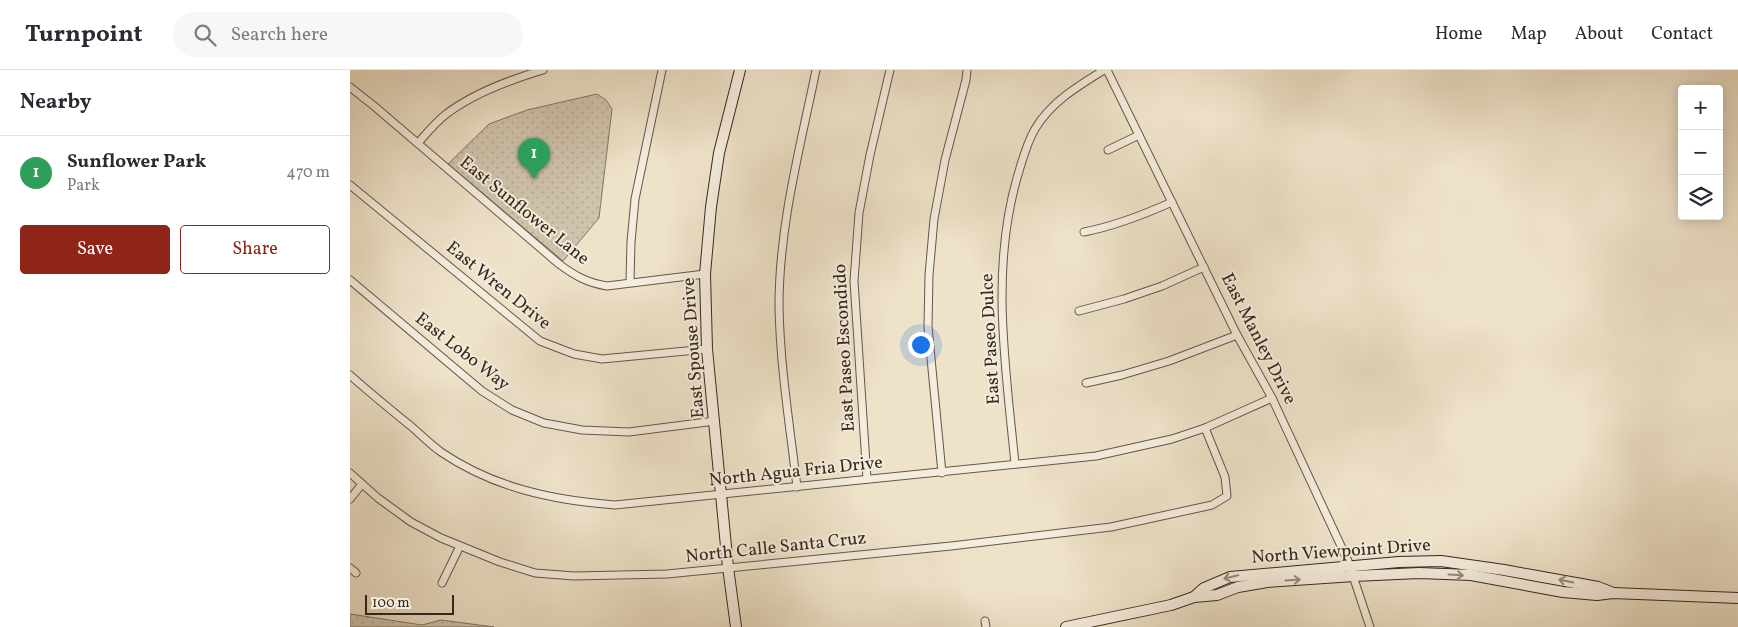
<!DOCTYPE html>
<meta charset="utf-8">
<style>
body{margin:0;font-family:Vollkorn,serif;background:#f7f7f7;color:#2b2b33}
.controls{position:absolute;right:15px;top:15px;display:grid;overflow:hidden;border-radius:5px;box-shadow:0 2px 12px #0003}
.controls button{width:45px;height:45px;display:grid;place-items:center;padding:0;border:0;border-bottom:1px solid #e1e1e2;background:#fff;color:#2b2b33;font:25px sans-serif}
.scale{position:absolute;left:15px;bottom:12px;width:89px;box-sizing:border-box;padding-left:5px;border:2px solid #35291e;border-top:0;font-size:14px;line-height:18px;white-space:nowrap;color:#35291e;-webkit-text-stroke:4px #f4ecdc;paint-order:stroke}
.you{position:absolute;left:570px;top:274px;width:18px;height:18px;margin:-12px;border:4px solid #fff;border-radius:50%;background:#1a73e8;box-shadow:0 0 0 8px #1a73e833}
.badge{display:grid;place-items:center;width:32px;height:32px;border-radius:50%;background:#8f2418;color:#fff;font-size:16px;font-weight:700}
.pin{position:absolute;translate:-50% -41px;filter:drop-shadow(0 1px 2px #0008)}
.pin::after{content:'';position:absolute;top:26px;width:18px;height:15px;background:inherit;clip-path:polygon(0 0,100% 0,50% 100%)}
.list{margin:0;padding:0;list-style:none}
h2{display:flex;justify-content:space-between;align-items:center;height:65px;margin:0;padding:0 20px;font-size:21px}
h2 small{font-size:16px;font-weight:400;color:#7c7c81}
.list li{display:grid;grid-template-columns:32px 1fr auto;gap:15px;align-items:center;box-sizing:border-box;height:75px;padding:0 20px;border-top:1px solid #e1e1e2}
.list b{display:block;font-size:19px;white-space:nowrap}
.list p{margin:0;font-size:16px;white-space:nowrap;color:#7c7c81}
.list em{font-size:16px;font-style:normal;color:#7c7c81}
.actions{display:flex;gap:10px;padding:15px 20px}
.actions a{flex:1;padding:11px 0;border:1px solid #8f2418;border-radius:5px;text-align:center;font-size:18px;color:#8f2418}
.actions .main{background:#8f2418;color:#fff}
.icon{flex:none;width:28px;height:28px;fill:none;stroke:currentColor;stroke-width:2;stroke-linecap:round;stroke-linejoin:round}
.map{position:relative;flex:none;width:1388px;height:557px;overflow:hidden}
header{display:flex;align-items:center;gap:30px;box-sizing:border-box;height:70px;padding:0 25px;background:#fff;border-bottom:1px solid #e1e1e2}
header strong{font-size:24px}
nav{display:flex;gap:28px;margin-inline-start:auto;font-size:18px}
.search{width:350px;height:45px;background:#f7f7f7;display:flex;align-items:center;gap:12px;box-sizing:border-box;padding:0 18px;border-radius:28px;color:#7c7c81;font-size:19px}
main{display:flex}
aside{flex:1;background:#fff}
.map>svg:first-child{display:block}
</style>
<header>
<strong>Turnpoint</strong>
<div class="search"><svg class="icon" aria-label="search" viewBox="0 0 24 24"><circle cx="10" cy="10" r="6"/><path d="M15 15l6 6"/></svg>Search here</div>
<nav><a>Home</a><a>Map</a><a>About</a><a>Contact</a></nav>
</header>
<main>
<aside>
<h2>Nearby<small></small></h2>
<ul class="list">
<li><span class="badge" style="background:#2e9e5b">1</span><div><b>Sunflower Park</b><p>Park</p></div><em>470 m</em></li>
</ul>
<div class="actions"><a class="main">Save</a><a>Share</a></div>
</aside>
<div class="map">
<svg width="1388" height="557" viewBox="0 0 1388 557">
<defs>
<pattern id="park-dots" width="8" height="8" patternUnits="userSpaceOnUse" patternTransform="scale(1.25)"><rect width="8" height="8" fill="#cfc3ac"/><path d="M2 2h.1M6 6h.1" fill="none" stroke="#b2a894" stroke-width="1.8" stroke-linecap="round"/></pattern>
</defs>
<rect width="100%" height="100%" fill="#eee2c9"/>
<filter id="stains"><feTurbulence type="fractalNoise" baseFrequency=".004" numOctaves="4"/><feColorMatrix values="0 0 0 0 .2 0 0 0 0 .09 0 0 0 0 .02 0 0 0 .5 -.17"/></filter>
<radialGradient id="worn" r=".72"><stop offset=".6" stop-color="#630" stop-opacity="0"/><stop offset="1" stop-color="#630" stop-opacity=".3"/></radialGradient>
<g fill="url(#park-dots)" stroke="#827665">
<polygon points="247,24 256,30 262,39 249,148 213,191 98,94 139,54 177,40"/>
<polygon points="0,544 72,555 91,550 144,557 0,557"/>
</g>
<g fill="none" stroke-linecap="round" stroke-linejoin="round">
<defs>
<g id="minor">
<polyline points="757,0 887,265 922,328 998,491 1020,557"/>
<path d="M0,17l24,19 185,158c16,12 29,19 48,22l98,-12"/>
<path d="M68,73c8,-9 17,-20 27,-28 28,-22 64,-35 98,-45"/>
<polyline points="758,80 789,65"/>
<polyline points="0,115 190,271 224,284 252,289 357,279"/>
<path d="M734,162c31,-6 59,-17 88,-30"/>
<polyline points="0,210 132,321 162,340 194,353 232,360 279,362 365,351"/>
<polyline points="280,212 281,172 285,129 312,0"/>
<polyline points="729,241 774,229 812,216 854,197"/>
<path d="M0,305c20,18 41,35 62,52 9,8 19,18 29,25 53,36 111,48 174,53l481,-49 76,-17 33,-11 67,-30"/>
<polyline points="736,313 772,305 819,291 887,265"/>
<path d="M665,394c-9,-95 -25,-192 2,-286 5,-16 9,-34 18,-49 16,-27 43,-43 69,-59"/>
<polyline points="0,403 28,428 61,452 91,468 150,492 185,503 224,506 317,504 601,476 761,457 862,435 877,426 875,407 855,358"/>
<polyline points="592,403 578,257 579,205 584,149 595,90 616,10 617,0"/>
<polyline points="517,409 504,211 509,143 520,85 540,0"/>
<path d="M447,417c-7,-60 -17,-121 -18,-181 0,-80 21,-158 37,-236"/>
<polyline points="0,429 12,414"/>
<polyline points="0,498 6,503"/>
<polyline points="92,513 110,476"/>
<polyline points="635,551 636,557"/>
</g>
<g id="secondary">
<polyline points="844,527 854,518 880,507 1049,492 1091,491 1154,500 1248,517 1261,522"/>
<polyline points="386,557 378,497 357,279 355,204 361,137 369,83 390,0"/>
<polyline points="716,557 821,535 844,527 867,525 888,517 917,512 1004,506 1069,503 1121,505 1213,522 1247,525 1263,523 1388,528"/>
</g>
</defs>
<use href="#minor" stroke="#635749" stroke-width="9"/>
<use href="#secondary" stroke="#35291e" stroke-width="12"/>
<use href="#minor" stroke="#f4ecdc" stroke-width="7"/>
<use href="#secondary" stroke="#f4ecdc" stroke-width="10"/>
</g>
<defs><path id="oneway-shaft" d="M-6 0H5M1.5-3L5.5 0L1.5 3" fill="none" stroke-width="1.6" stroke-linecap="round" stroke-linejoin="round" transform="scale(1.25)"/></defs>
<g stroke="#948a7d">
<use href="#oneway-shaft" transform="translate(1106 505) rotate(3)"/>
<use href="#oneway-shaft" transform="translate(881 507) rotate(167)"/>
<use href="#oneway-shaft" transform="translate(943 510) rotate(-4)"/>
<use href="#oneway-shaft" transform="translate(1216 511) rotate(-169)"/>
</g>
<g text-anchor="middle" dominant-baseline="central" stroke-width="4" stroke-linejoin="round" paint-order="stroke">
<g font-size="18" fill="#35291e" stroke="#f4ecdc">
<text transform="translate(174 141) rotate(39)">East Sunflower Lane</text>
<text transform="translate(148 216) rotate(39)">East Wren Drive</text>
<text transform="translate(641 269) rotate(-93)">East Paseo Dulce</text>
<text transform="translate(908 269) rotate(63)">East Manley Drive</text>
<text transform="translate(344 278) rotate(-94)">East Spouse Drive</text>
<text transform="translate(495 278) rotate(-93)">East Paseo Escondido</text>
<text transform="translate(112 282) rotate(38)">East Lobo Way</text>
<text transform="translate(446 402) rotate(-6)">North Agua Fria Drive</text>
<text transform="translate(426 478) rotate(-6)">North Calle Santa Cruz</text>
<text transform="translate(991 482) rotate(-4)">North Viewpoint Drive</text>
</g>
</g>
<rect width="100%" height="100%" filter="url(#stains)"/>
<rect width="100%" height="100%" fill="url(#worn)"/>
</svg>
<div class="controls">
<button>+</button>
<button>−</button>
<button><svg class="icon" aria-label="layers" viewBox="0 0 24 24"><path d="M12 4l9 5-9 5-9-5zM3 14l9 5 9-5"/></svg></button>
</div>
<div class="scale">100 m</div>
<div class="you"></div>
<div class="pin badge" style="left:184px;top:109px;background:#2e9e5b">1</div>
</div>
</main>
